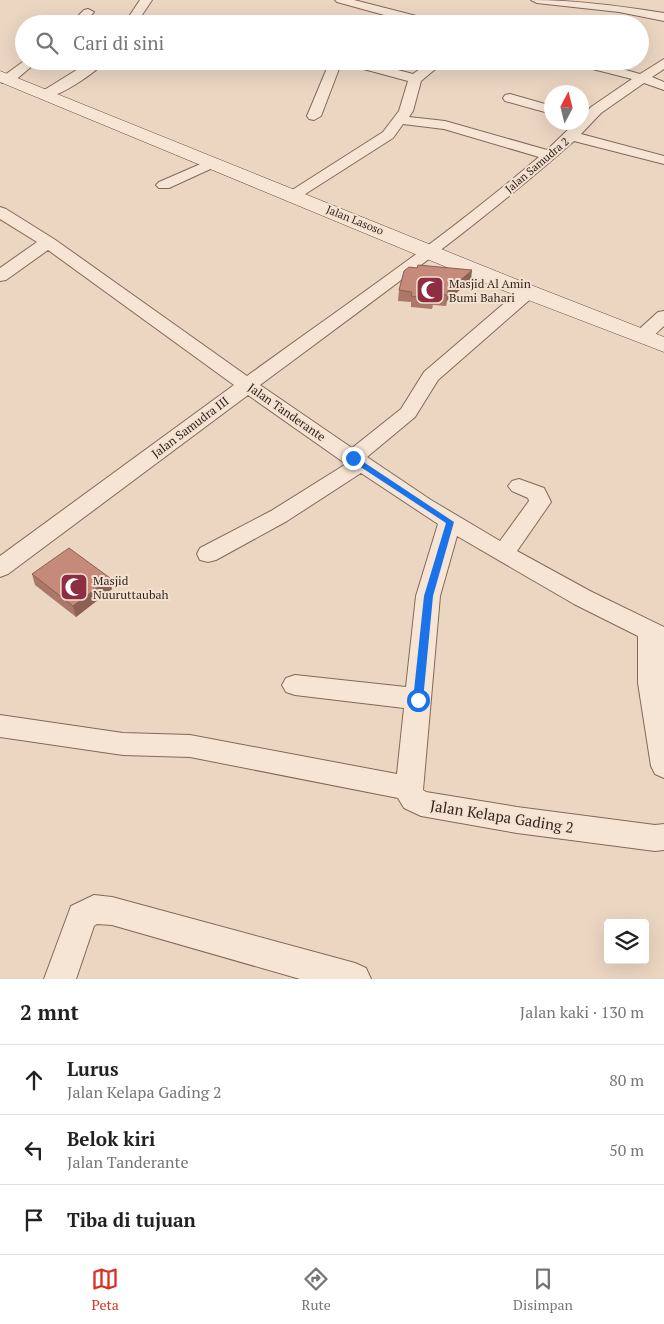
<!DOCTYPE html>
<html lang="id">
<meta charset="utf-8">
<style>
body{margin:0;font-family:"PT Serif",serif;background:#f6f6f6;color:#222}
.controls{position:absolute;right:15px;bottom:15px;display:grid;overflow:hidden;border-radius:5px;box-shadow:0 5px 20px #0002}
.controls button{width:45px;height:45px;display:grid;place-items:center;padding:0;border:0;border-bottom:1px solid #e0e0e0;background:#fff;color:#222;font:25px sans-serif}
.compass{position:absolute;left:544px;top:85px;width:45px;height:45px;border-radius:50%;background:#fff;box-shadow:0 5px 20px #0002;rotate:7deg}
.stop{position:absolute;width:15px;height:15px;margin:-11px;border:4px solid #1a73e8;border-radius:50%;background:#fff}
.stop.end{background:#1a73e8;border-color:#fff;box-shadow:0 1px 5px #0008}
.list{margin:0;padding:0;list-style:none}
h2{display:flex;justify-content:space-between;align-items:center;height:65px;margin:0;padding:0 20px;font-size:21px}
h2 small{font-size:16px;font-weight:400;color:#767676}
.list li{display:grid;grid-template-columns:32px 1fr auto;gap:15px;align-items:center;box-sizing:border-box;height:70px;padding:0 20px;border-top:1px solid #e0e0e0}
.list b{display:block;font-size:19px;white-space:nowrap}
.list p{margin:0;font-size:16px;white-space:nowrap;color:#767676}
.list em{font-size:16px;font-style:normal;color:#767676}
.icon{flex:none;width:28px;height:28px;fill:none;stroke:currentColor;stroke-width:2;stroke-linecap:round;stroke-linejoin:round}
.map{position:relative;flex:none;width:664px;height:979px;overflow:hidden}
.search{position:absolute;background:#fff;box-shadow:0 5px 20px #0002;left:15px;right:15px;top:15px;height:55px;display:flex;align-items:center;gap:12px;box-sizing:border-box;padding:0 18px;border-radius:28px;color:#767676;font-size:19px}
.sheet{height:275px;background:#fff}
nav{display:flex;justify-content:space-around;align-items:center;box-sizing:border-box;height:70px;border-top:1px solid #e0e0e0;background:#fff;font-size:14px;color:#767676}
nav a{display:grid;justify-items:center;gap:2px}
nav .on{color:#d93025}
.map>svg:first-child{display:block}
</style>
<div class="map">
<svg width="664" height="979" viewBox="0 0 664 979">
<rect width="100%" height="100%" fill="#ebd6c2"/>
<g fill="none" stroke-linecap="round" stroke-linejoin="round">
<defs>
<g id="street">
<polygon points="140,0 152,0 136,24 124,24"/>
<polygon points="335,0 354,0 436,21 438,24 417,24 337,2"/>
<path d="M531,0c45,0 89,6 133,13v8l-45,-9 -82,-9z"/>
<polygon points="88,9 94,12 83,24 70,24 84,10"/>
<path d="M664,59v10l-12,8 12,5v8l-20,-7 -43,30 -20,21 83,22v8l-90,-23c-100,88 -208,165 -314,244l92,63 49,-39 23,-37 98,-84 6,-1 6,1 3,4 -3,4 -96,84 -23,37 -48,40 64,43 69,41 29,-40 -1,-3 -16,-7 -4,-5 4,-5 7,-2 25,9 7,14 -34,49 73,40 74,36v151l-9,-4 -4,-8 -13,-83v-47l-64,-32 -117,-68 -17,60 -17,194 3,2 91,15 138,18 9,-1v26l-9,1 -138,-18 -96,-17 -17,-8 -6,-10 -208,-41 -67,-2 -123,-18v-22l123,18 67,2 207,39 7,-66 -109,-13 -9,-3 -4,-7 4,-7 9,-3 111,12 10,-91 22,-72 -77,-51 -74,48 -71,39 -8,2 -8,-2 -3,-6 3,-6 71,-37 75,-47 -98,-69 -240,179 -8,3v-21l234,-171 -186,-135 -42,30 -6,1v-13l37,-26 -37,-23v-12l6,2 48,30 193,137c98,-71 200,-140 292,-219l-95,-28 -41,-5 -10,14 -94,60h-10l-3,-3 3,-3 94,-60 16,-21 9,-30 -63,-17 -2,-3h21l49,13 18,-13h14l-24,20 -8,30 -4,6 36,4 102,29 29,-28h6v-5l9,-10 41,-28 -59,-15 -2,-3h22l47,13z"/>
<polygon points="24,61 38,61 12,83 2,83 1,80 2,77"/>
<path d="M91,61h14c-8,11 -51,40 -64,37l-2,-3 2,-3z"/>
<polygon points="330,61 342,61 321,116 314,120 309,119 307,116"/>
<polygon points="510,94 552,106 552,114 505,101 503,98 505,95"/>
<polygon points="212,159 217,160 219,163 217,166 169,188 159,188 156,185 159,182"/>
<path d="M664,311v15c-9,8 -15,17 -28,14l-3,-4 3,-4 22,-20z"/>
<polygon points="94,895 112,897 355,963 366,968 371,979 300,979 112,925 97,924 94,926 76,979 44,979 71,906"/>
</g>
<polygon id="secondary" points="0,71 513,278 664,337 664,352 497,288 0,82"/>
</defs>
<use href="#street" stroke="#83685a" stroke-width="2"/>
<use href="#secondary" stroke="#65493e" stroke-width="1"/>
<use href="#street" fill="#f6e5d4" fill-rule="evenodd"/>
<use href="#secondary" fill="#f6e5d4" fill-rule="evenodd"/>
</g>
<g fill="#aa7769">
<polygon points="471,280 447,301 446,306 433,305 432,309 411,307 411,302 398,301 399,290"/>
<polygon points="32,574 112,589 76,617 35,585"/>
</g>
<g fill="#8b6155">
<polygon points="472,270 471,280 447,301 446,306 448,291"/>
<polygon points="110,578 112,589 76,617 73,606"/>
</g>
<g fill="#c68a7a" stroke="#8b6155">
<polygon points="418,265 472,270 448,291 447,295 434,294 433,299 411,296 412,292 399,290 404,271 409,267 417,268"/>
<polygon points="69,548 110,578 73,606 32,574"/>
</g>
<polygon fill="#1a73e8" points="353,455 454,522 433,596 423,700 418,704 413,700 424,596 446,523 350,460 350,456"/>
<defs>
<symbol id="mosque-square" viewBox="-11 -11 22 22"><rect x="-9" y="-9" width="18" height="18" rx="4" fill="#8e2e43" stroke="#f3e2d1"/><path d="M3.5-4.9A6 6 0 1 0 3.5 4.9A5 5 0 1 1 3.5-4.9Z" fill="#fff"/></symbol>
</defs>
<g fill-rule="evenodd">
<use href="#mosque-square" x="414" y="274" width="32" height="32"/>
<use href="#mosque-square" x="58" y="571" width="32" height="32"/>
</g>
<g text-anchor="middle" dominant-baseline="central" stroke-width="4" stroke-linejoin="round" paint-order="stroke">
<g font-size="11" fill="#34241e" stroke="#f3e2d1">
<text transform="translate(537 165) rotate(-40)">Jalan Samudra 2</text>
<text transform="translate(355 220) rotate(22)">Jalan Lasoso</text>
</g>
<g font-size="12" fill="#34241e" stroke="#f3e2d1" text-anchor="start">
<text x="449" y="283">Masjid Al Amin<tspan x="449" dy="14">Bumi Bahari</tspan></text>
<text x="93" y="580">Masjid<tspan x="93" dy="14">Nuuruttaubah</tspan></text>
</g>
<g font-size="12" fill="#34241e" stroke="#f3e2d1">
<text transform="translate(287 412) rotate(35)">Jalan Tanderante</text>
<text transform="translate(190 427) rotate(-37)">Jalan Samudra III</text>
</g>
<g font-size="15" fill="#34241e" stroke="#f3e2d1">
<text transform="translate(502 816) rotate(9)">Jalan Kelapa Gading 2</text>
</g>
</g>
</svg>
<div class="controls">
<button><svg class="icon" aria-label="layers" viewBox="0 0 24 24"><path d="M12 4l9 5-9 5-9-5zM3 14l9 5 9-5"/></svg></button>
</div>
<svg class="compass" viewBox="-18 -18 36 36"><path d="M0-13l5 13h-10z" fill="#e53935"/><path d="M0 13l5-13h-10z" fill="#767676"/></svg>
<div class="stop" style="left:418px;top:700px"></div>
<div class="stop end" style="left:353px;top:458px"></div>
<div class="search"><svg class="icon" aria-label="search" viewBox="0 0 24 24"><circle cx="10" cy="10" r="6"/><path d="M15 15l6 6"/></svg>Cari di sini</div>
</div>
<section class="sheet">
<h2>2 mnt<small>Jalan kaki · 130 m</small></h2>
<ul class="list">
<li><svg class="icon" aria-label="ahead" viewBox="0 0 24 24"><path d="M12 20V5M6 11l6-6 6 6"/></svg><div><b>Lurus</b><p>Jalan Kelapa Gading 2</p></div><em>80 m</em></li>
<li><svg class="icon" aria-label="left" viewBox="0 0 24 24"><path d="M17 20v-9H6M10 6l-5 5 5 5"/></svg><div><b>Belok kiri</b><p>Jalan Tanderante</p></div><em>50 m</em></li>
<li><svg class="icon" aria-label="arrive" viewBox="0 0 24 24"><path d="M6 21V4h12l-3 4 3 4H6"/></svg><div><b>Tiba di tujuan</b></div></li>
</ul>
</section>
<nav>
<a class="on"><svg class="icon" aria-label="map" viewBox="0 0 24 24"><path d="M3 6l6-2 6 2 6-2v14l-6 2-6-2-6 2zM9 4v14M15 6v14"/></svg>Peta</a>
<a><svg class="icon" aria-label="directions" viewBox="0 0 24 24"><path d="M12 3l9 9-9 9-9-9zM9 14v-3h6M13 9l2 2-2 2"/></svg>Rute</a>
<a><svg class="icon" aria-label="saved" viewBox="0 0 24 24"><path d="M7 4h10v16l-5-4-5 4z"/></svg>Disimpan</a>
</nav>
